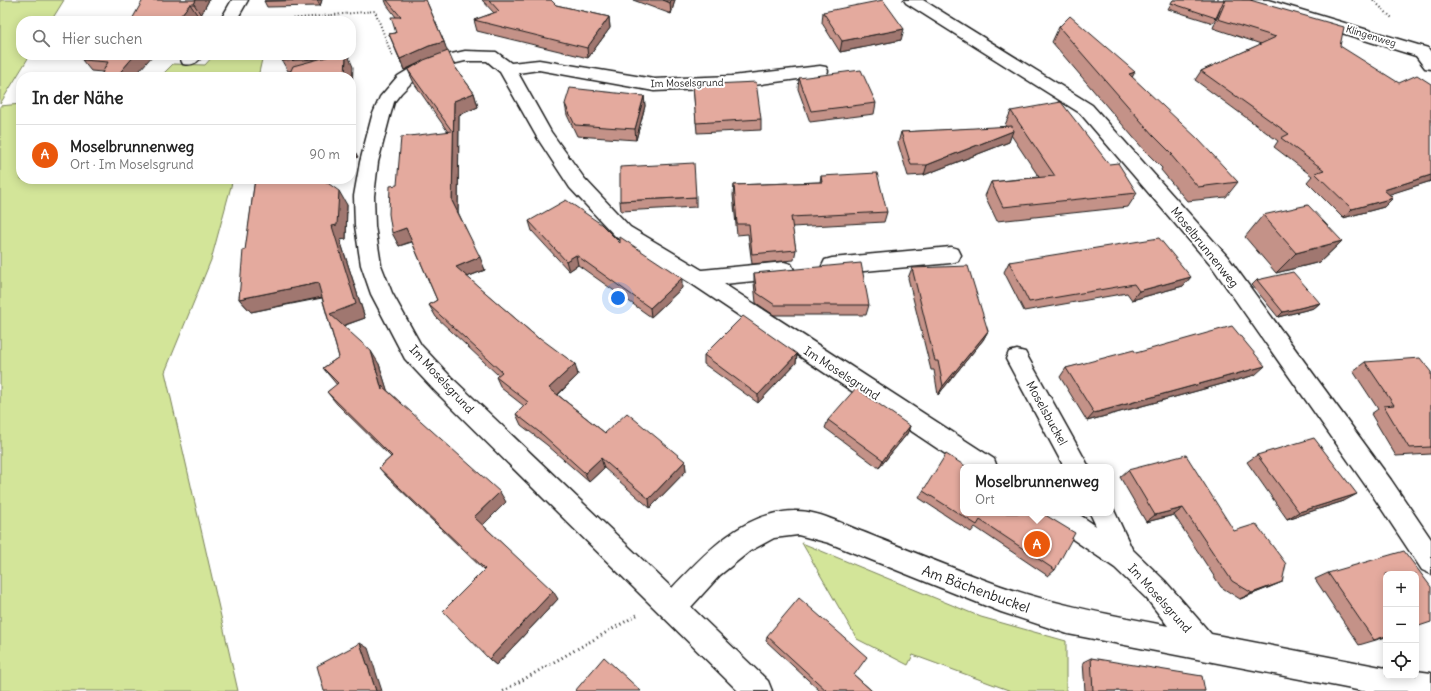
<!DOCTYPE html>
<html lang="de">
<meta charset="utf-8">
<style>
body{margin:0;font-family:Delius,sans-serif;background:#f6f6f6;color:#222}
.controls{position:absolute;right:12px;bottom:12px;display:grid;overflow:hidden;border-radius:8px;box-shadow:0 2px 10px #0003}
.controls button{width:36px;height:36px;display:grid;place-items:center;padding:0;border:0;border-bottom:1px solid #e0e0e0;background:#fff;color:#222;font:20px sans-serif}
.you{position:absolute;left:618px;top:298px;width:14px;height:14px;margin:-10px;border:3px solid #fff;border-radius:50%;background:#1a73e8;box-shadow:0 0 0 6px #1a73e833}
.badge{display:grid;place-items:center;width:26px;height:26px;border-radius:50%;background:#ea580c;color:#fff;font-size:13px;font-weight:700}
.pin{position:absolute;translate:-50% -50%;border:2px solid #fff;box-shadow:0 1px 4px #0006}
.popup{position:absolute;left:960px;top:464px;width:154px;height:52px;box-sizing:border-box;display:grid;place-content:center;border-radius:8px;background:#fff;filter:drop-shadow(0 1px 3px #0005);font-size:13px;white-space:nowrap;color:#767676}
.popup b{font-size:15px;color:#222}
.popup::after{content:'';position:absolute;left:50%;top:100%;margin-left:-8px;border:8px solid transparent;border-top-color:#fff}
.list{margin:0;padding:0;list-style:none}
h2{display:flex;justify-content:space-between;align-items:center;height:52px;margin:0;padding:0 16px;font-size:17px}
h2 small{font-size:13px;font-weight:400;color:#767676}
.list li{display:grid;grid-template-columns:26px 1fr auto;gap:12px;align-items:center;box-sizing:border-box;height:60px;padding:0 16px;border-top:1px solid #e0e0e0}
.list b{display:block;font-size:15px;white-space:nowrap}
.list p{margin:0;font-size:13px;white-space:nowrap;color:#767676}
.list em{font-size:13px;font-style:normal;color:#767676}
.icon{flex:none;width:22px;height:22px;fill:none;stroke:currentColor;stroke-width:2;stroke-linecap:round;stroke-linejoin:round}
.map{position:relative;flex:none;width:1431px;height:691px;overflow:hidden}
.search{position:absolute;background:#fff;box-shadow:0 2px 10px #0003;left:16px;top:16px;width:340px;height:44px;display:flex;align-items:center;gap:10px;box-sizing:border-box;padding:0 14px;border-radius:16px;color:#767676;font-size:15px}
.panel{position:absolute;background:#fff;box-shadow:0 2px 10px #0003;left:16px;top:72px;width:340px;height:112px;border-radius:16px}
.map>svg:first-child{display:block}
</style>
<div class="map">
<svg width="1431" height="691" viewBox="0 0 1431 691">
<rect width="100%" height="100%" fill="#fff"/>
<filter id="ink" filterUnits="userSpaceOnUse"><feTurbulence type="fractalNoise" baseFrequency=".025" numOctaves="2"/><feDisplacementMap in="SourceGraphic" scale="8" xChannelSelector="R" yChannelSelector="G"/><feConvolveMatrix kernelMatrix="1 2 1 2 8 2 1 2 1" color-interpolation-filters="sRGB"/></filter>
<g filter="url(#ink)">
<g fill="#d3e599" stroke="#78805a">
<polygon points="0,0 64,0 51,21 21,21 21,55 30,55 0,104"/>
<polygon points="214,55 263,55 258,77 160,77 173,64 205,65"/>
<polygon points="21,104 21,179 233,179 211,260 165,372 238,691 0,691 0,106"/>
<polygon points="802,543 981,617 1066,641 1066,691 1011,691 913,655 908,665 857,639"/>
</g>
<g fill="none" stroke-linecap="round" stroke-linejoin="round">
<defs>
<g id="street">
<polygon points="232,0 248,0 236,21 220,21"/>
<polygon points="904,0 923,0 1092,105 1227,256 1391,480 1431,539 1431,574 1422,570 1373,496 1213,268 1080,113 906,3"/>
<polygon points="1243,0 1268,0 1428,48 1431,52 1431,69 1425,68 1416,56 1245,3"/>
<path d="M465,51l31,1 15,11 28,-3 115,19 78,-3 88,-10 6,1 2,4 -2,4 -6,1 -88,12 -78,3 -115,-21 -21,3 33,59 33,46 46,49 72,43 82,-8 7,2 3,6 -3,6 -7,2 -60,6 270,175 3,8h-32l-273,-183 -76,-47 -46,-49 -32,-49 -38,-67 -13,-11h-22l-21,5 -16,7 -18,11 -9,9 -7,9 -4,14 -12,46 -4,34 1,30 6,39 11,28 29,52 30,32 221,211c32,-34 71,-76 122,-77 23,-1 48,13 69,21 46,18 91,37 138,54 55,19 111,29 167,40l-21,-27 -32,-31 -69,-47 -4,-8h35l19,13 -6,-13h21v-9l21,45 33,32 46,53 175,34v8h30v-5l15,2v18h-69l-294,-57 -67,-22 -172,-69 -31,-8 -24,3 -24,13 -30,24 -29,32 77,74 4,10h-34l-303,-300 -30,-32 -34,-65 -10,-29 -6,-39 -1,-30 6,-34 12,-46 8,-19 18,-21 18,-11 17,-7z"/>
<path d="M185,55h18c-5,8 -11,11 -20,9l-2,-4z"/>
<polygon points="951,247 958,249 961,255 958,261 951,263 832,274 825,272 822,266 825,260 832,258"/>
<polygon points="1017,350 1025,352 1089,467 1064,467 1006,359 1009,352"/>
</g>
</defs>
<use href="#street" stroke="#1c1c1c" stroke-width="3"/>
<g stroke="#1c1c1c" stroke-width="2" stroke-dasharray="1 2.5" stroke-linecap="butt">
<polyline points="1373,0 1392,18"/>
<polyline points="269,21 375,11 393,58"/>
</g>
<polyline stroke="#1c1c1c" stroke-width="3" stroke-dasharray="1 3.5" stroke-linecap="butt" points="503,691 637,615"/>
<use href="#street" fill="#fff" fill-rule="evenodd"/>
</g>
<g fill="#c49288" stroke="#1c1c1c">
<polygon points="143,0 209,0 201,15 198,16"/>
<polygon points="322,0 320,6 267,7 264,1"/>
<polygon points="385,0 426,0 444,42 447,52 455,67 474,93 478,107 459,115 458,212 485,270 467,277 539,339 575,364 578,375 558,395 605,433 685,461 686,471 650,508 604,468 589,482 547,445 521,425 516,414 524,406 501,388 496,377 498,375 436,317 429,305 437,300 412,242 399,246 397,185 448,132 414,83 408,70 418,64 404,70 389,34 396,33 396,17 387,5"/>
<polygon points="482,0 551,0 556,5 609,17 610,28 588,58 477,31 474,20 494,13"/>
<polygon points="633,0 675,0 671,14"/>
<polygon points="1173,0 1250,0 1340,46 1431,181 1389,194 1393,198 1384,207 1343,218 1307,182 1312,176 1274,147 1278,141 1195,80 1201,71 1261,44 1213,28 1220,10 1213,23 1168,9"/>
<polygon points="823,12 901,40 840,52 822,23"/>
<polygon points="1059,27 1132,77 1238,182 1226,197 1187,201 1161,170 1162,168 1144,150 1052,42"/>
<polygon points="153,55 102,72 91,71 82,60"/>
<polygon points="333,55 353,67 288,71 282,61"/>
<polygon points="799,78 876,103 874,114 810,122 798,89"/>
<polygon points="693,85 761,119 761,130 697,133"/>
<polygon points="644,96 645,106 636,140 577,136 567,115 565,104"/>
<polygon points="1011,111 1109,164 1137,193 1128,207 997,221 985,196 991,182 1039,177 1011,135 1009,142 924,175 908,176 898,143 901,132 1006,127 1005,125"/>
<polygon points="821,176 887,212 884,222 792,227 796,250 794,260 752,264 748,234 737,235 733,195 734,185 820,182"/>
<polygon points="255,179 331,179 327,182 347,205 346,239 340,240 365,318 343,326 379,364 387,390 506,502 483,525 558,599 496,665 489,659 484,570 388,478 379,468 391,457 337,404 327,392 337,385 323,368 339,357 322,298 251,312 239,299"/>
<polygon points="696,197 696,207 621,211 620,201"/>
<polygon points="1263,215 1342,241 1320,262 1276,273 1245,237"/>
<polygon points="529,221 620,243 682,288 651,317 578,265 569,271 532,231"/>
<polygon points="1009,262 1191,277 1183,286 1132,300 1127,293 1024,311 1004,272"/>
<polygon points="912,268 988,331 983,340 938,395 934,370 931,370 908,278"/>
<polygon points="754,273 869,305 866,315 774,315 756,303 754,283"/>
<polygon points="1257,280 1320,303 1314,308 1278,317 1252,285"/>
<polygon points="1136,353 1255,375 1087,421 1060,377 1066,368"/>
<polygon points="797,354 796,363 758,403 704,364 704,355"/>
<polygon points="1365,362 1431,372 1431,454 1396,456 1371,414 1378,409 1353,371"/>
<polygon points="828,420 910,426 907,434 879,468 825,428"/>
<polygon points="1257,455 1344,501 1287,519 1247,462"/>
<polygon points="1128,470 1234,531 1282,582 1270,587 1240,599 1221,587 1174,515 1146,522 1120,477"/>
<polygon points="923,491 1042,513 1055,570 1048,576 975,527 971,532 919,498"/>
<polygon points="1328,573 1386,637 1359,645 1315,579"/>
<polygon points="767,636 854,675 872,691 820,691 766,641"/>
<polygon points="1091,658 1205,691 1085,691 1083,662"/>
</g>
<g fill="#a0776f" stroke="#1c1c1c">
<polygon points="196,0 209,0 201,15 194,4"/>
<polygon points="317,0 322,0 320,6"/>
<polygon points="671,0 675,0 671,14 670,3"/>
<polygon points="190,4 198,16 193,21 176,21"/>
<polygon points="609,17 610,28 588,58 587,48"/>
<polygon points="904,29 901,40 840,52 842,41"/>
<polygon points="444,42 448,53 432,57 404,70 400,59 429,46"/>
<polygon points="135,55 153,55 134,77 116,77"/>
<polygon points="325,55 333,55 324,59"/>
<polygon points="346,55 348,55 353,67 351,112 351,77 345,77"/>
<polygon points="1135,72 1127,87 1129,74"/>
<polygon points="474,93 478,107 459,115 458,214 452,201 454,101"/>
<polygon points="644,96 645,106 636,140 635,129"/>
<polygon points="1013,131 1009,142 924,175 927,165"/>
<polygon points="351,144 358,157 351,162"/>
<polygon points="1431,175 1431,181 1375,199 1384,190"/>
<polygon points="317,179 331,179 321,187"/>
<polygon points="339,191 347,205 346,239 340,240 365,318 339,327 330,314 332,226"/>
<polygon points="1393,198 1384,207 1343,218 1352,209"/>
<polygon points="406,228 413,241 399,246 392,233"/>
<polygon points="1342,241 1320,262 1276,273 1296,253"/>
<polygon points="576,255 578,265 569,271 566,261"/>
<polygon points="480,257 485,270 461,279 456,267"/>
<polygon points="1191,277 1183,286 1132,300 1139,291"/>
<polygon points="682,278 682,288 651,317 650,308"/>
<polygon points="318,283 327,296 251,312 239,299"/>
<polygon points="1320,303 1314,308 1278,317 1283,312"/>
<polygon points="988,331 983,340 938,395 943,386"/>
<polygon points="371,351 379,364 391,402 382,390"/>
<polygon points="797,354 796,363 758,403 758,395"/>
<polygon points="575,364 578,375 553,399 549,388"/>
<polygon points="1265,366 1255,375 1087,421 1094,413"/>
<polygon points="910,426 907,434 879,468 883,460"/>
<polygon points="601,458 604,468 589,482 585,473"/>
<polygon points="685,461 686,471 650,508 649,499"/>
<polygon points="500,492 506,502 481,527 474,517"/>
<polygon points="1357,494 1344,501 1287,519 1299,512"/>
<polygon points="1183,508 1174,515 1146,522 1155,515"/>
<polygon points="1282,582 1270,587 1240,599 1252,593"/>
<polygon points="553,591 558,599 496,665 489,659"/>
<polygon points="360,643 368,648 382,691 376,691"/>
</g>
<g fill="#e4aa9e" stroke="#1c1c1c">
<polygon points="143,0 196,0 194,4 190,4 176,21 131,21"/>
<polygon points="265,0 317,0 264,1"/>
<polygon points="387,0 426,0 444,42 429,46 400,59 389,34 396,33 391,17 401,17"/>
<polygon points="489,0 551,0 556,5 609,17 587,48 474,20 499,11"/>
<polygon points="663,0 671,0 670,3"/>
<polygon points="883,0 904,29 842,41 823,12"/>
<polygon points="1173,0 1224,0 1216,18 1171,3"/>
<polygon points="1226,0 1250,0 1344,27 1340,46 1399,83 1417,75 1431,84 1431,175 1384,190 1393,198 1352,209 1315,173 1324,170 1281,138 1289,134 1201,71 1276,37 1218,19"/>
<polygon points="1070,16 1135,72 1129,74 1198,139 1238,182 1198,187 1171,155 1173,155 1153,135 1059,27"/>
<polygon points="335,20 335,21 310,21"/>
<polygon points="448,51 455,67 474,93 454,101 452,201 480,257 456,267 539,339 540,338 575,364 549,388 605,433 627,413 685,461 649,499 601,458 585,473 543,435 516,414 528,402 496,377 502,372 429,305 437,300 406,228 392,233 389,214 390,186 397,185 401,137 452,131 408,70 424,60"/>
<polygon points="86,55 135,55 116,77 100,77 108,62 82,60"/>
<polygon points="284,55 325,55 324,58 321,59 282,61"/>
<polygon points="334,55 346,55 345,77 288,77 293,66"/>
<polygon points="861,70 876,103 811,111 799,78"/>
<polygon points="756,82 761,119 696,123 693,85"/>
<polygon points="570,88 644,96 635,129 575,125 565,104"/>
<polygon points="1061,102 1109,164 1118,163 1137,193 1003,207 991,182 1055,176 1011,111"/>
<polygon points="1012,126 1013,131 927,165 911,165 901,132"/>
<polygon points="694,163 696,197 620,201 620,167"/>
<polygon points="877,173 887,212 791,217 796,250 752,254 749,224 737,224 734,185 822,182 821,176"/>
<polygon points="255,179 322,179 339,191 337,225 332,226 356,304 330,314 371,351 382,390 382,386 500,492 474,517 553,591 489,659 443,611 485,569 379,468 392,456 327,392 338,383 323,368 339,357 318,283 239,299 243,250 245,250"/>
<polygon points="566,200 601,224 620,243 620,237 682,278 650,308 576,255 566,261 529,221"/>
<polygon points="1308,205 1342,241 1296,253 1263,215"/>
<polygon points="1159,238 1191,277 1139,291 1134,284 1029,302 1009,262"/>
<polygon points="861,263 869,305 775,305 757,293 754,273"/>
<polygon points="968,266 988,331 943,386 938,361 935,361 912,268"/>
<polygon points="1293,272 1320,303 1283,312 1257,280"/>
<polygon points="743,316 797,354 758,395 704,355"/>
<polygon points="1232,326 1265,366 1094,413 1066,368 1134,350 1136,353"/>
<polygon points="1420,358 1431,372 1431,447 1409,448 1384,406 1394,405 1365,362"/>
<polygon points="856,388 910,426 883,460 828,420"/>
<polygon points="1314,438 1357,494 1299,512 1257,455"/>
<polygon points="946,454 967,467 963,467 963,513 1042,513 1075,533 1055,570 980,520 977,525 923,491"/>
<polygon points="1186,455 1234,531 1256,524 1286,564 1282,582 1252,593 1232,581 1183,508 1155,515 1128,470"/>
<polygon points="1404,551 1431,587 1431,622 1416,627 1416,574 1386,574 1386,636 1374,640 1328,573"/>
<polygon points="799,598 867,657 854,675 872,691 827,691 767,636"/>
<polygon points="360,643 376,691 324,691 317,666"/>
<polygon points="604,657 641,691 575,691"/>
<polygon points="1091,658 1202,676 1205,691 1093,691"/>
</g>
</g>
<g text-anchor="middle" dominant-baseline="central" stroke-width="4" stroke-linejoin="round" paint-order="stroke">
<g font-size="10" fill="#1c1c1c" stroke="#fff">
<text transform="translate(1371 36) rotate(17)">Klingenweg</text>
<text transform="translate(687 83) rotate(-1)">Im Moselsgrund</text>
</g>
<g font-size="12" fill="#1c1c1c" stroke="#fff">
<text transform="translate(1205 247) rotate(51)">Moselbrunnenweg</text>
<text transform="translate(842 373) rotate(33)">Im Moselsgrund</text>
<text transform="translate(442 379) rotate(47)">Im Moselsgrund</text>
<text transform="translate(1047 413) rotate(61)">Moselsbuckel</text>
<text transform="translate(1160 598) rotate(48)">Im Moselsgrund</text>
</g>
<g font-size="14" fill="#1c1c1c" stroke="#fff">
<text transform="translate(976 589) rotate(20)">Am Bächenbuckel</text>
</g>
</g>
</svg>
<div class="controls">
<button>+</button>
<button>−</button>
<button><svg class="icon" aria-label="locate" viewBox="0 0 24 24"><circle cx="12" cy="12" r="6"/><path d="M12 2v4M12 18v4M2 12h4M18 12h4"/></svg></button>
</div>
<div class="you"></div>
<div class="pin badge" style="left:1037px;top:544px">A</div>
<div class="popup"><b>Moselbrunnenweg</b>Ort</div>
<div class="search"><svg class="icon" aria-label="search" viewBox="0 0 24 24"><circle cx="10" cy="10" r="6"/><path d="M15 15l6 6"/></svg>Hier suchen</div>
<section class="panel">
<h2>In der Nähe<small></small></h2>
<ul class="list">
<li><span class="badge">A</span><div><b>Moselbrunnenweg</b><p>Ort · Im Moselsgrund</p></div><em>90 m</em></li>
</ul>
</section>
</div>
